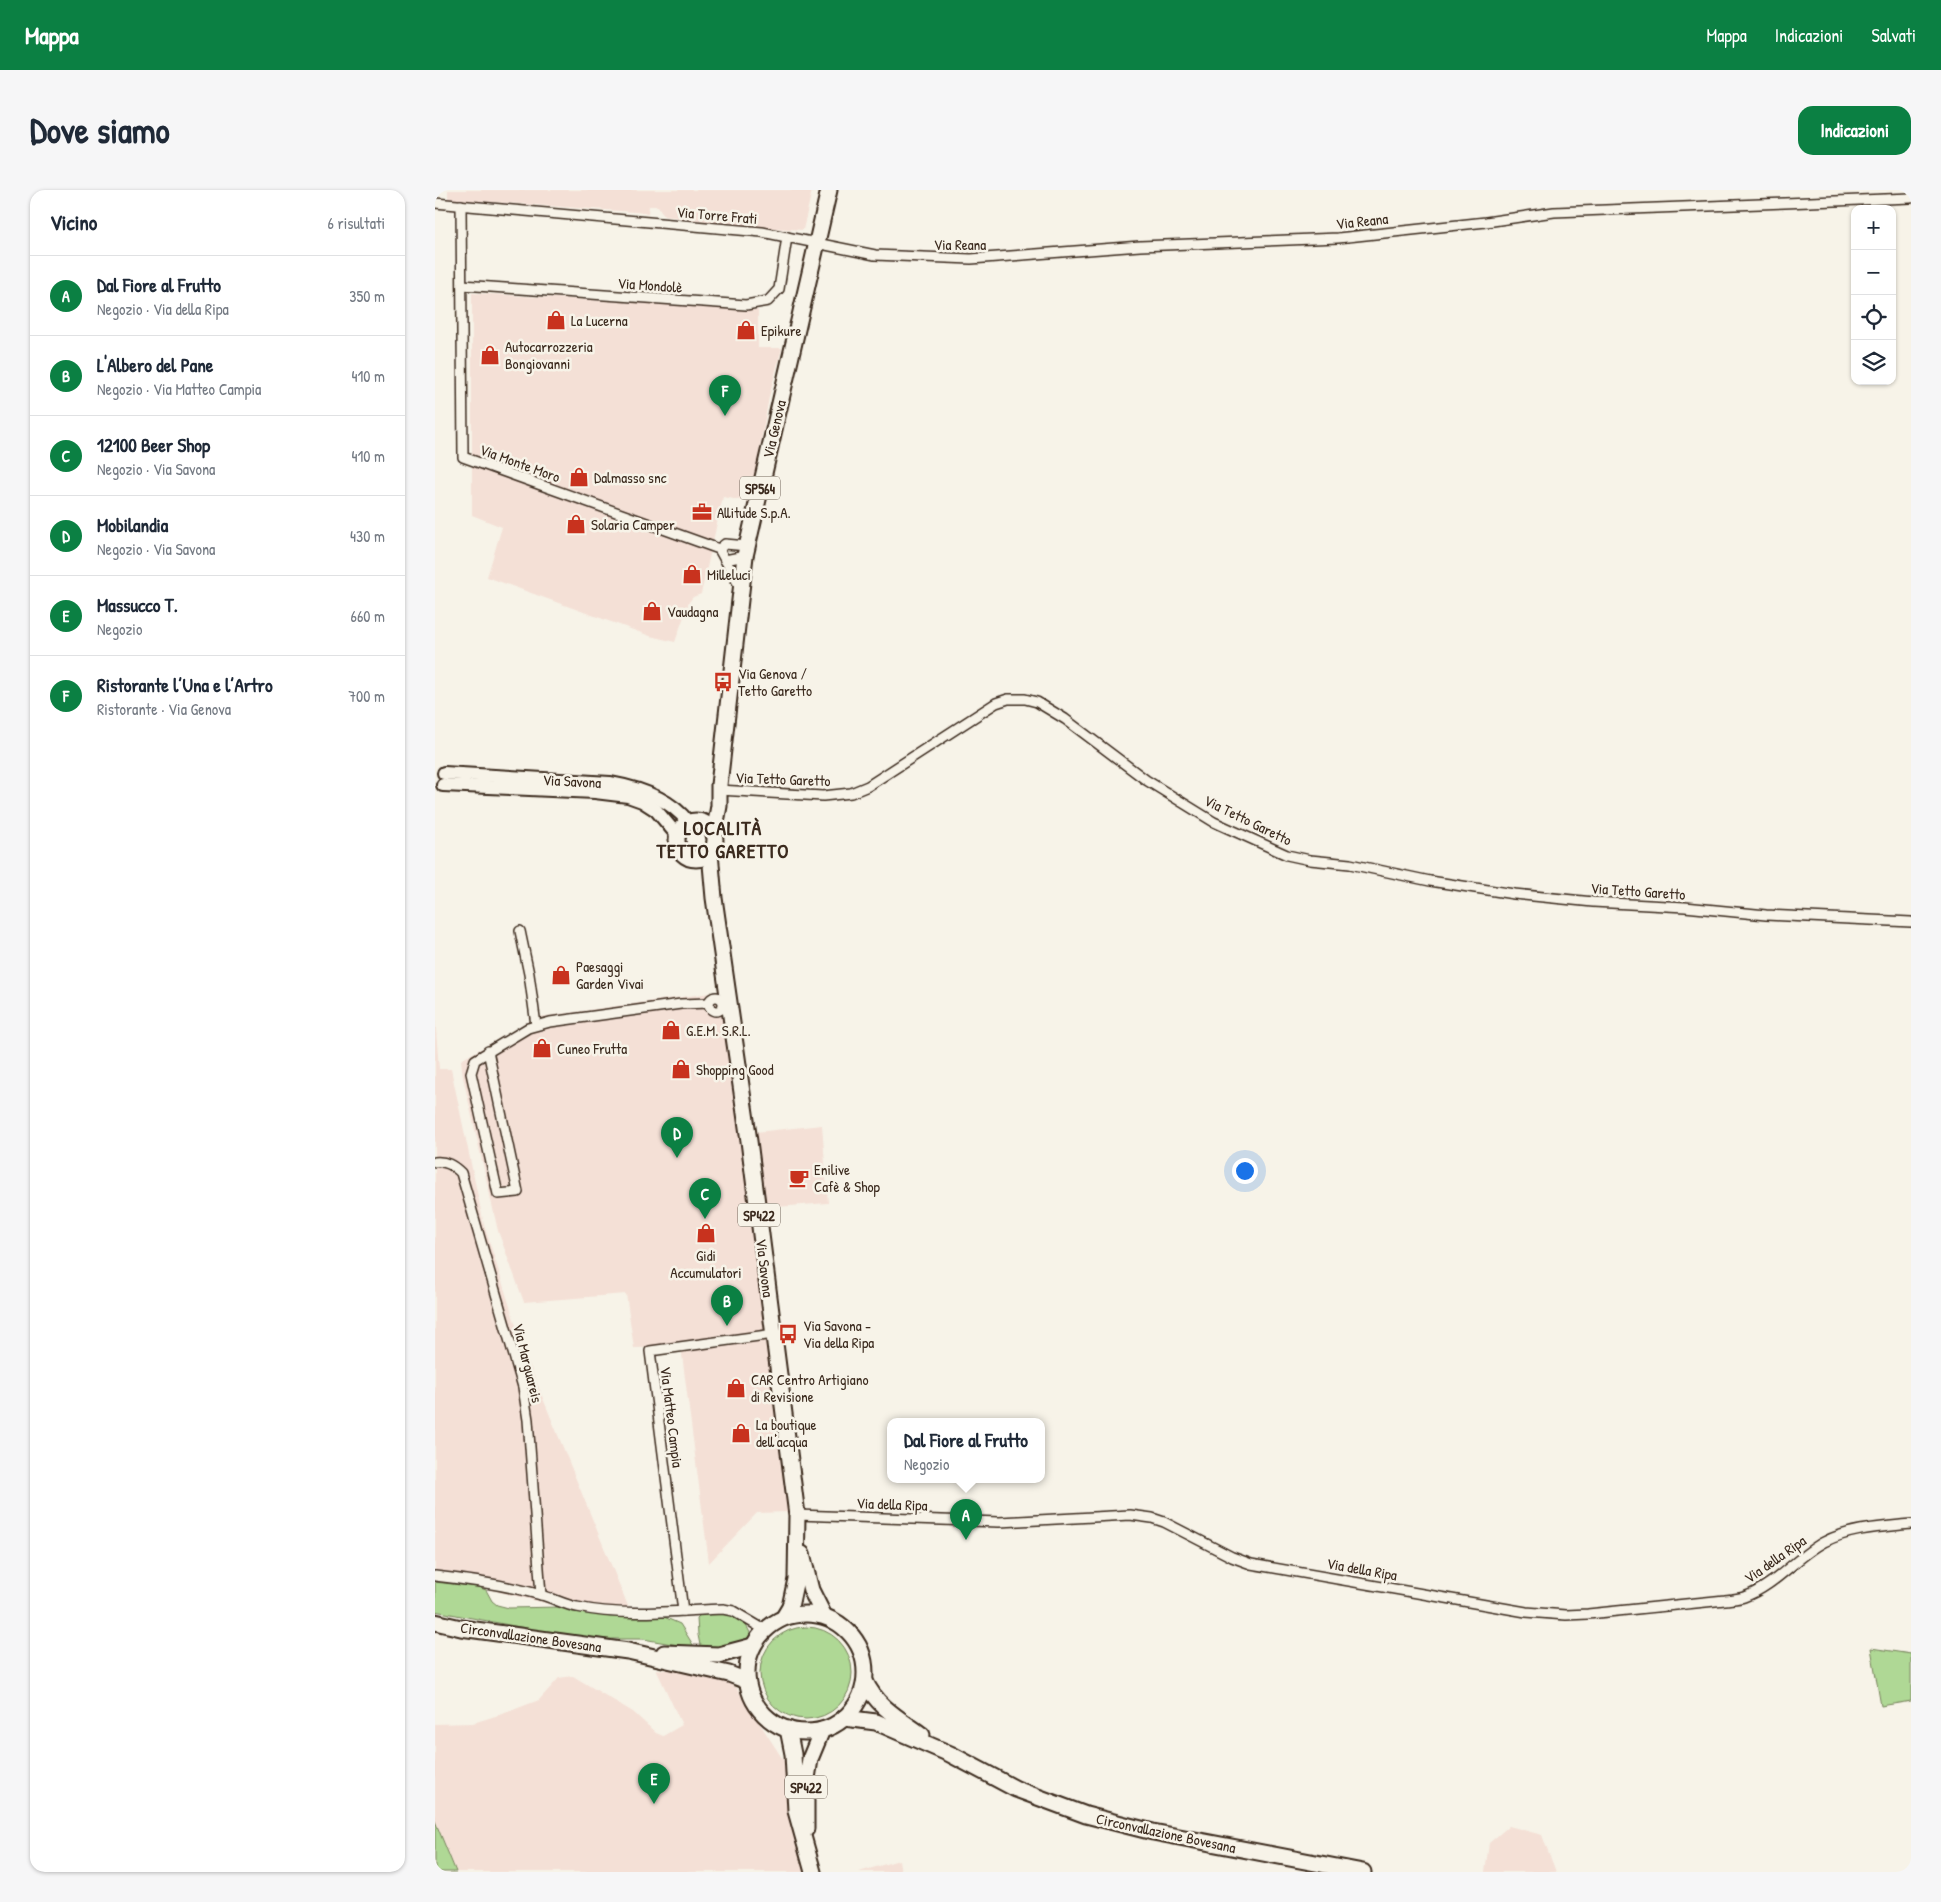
<!DOCTYPE html>
<html lang="it">
<meta charset="utf-8">
<style>
body{margin:0;font-family:"Patrick Hand",sans-serif;background:#f6f6f7;color:#1f2937}
.controls{position:absolute;right:15px;top:15px;display:grid;overflow:hidden;border-radius:10px;box-shadow:0 1px 4px #0004}
.controls button{width:45px;height:45px;display:grid;place-items:center;padding:0;border:0;border-bottom:1px solid #e0e1e3;background:#fff;color:#1f2937;font:25px sans-serif}
.you{position:absolute;left:809px;top:980px;width:18px;height:18px;margin:-12px;border:4px solid #fff;border-radius:50%;background:#1a73e8;box-shadow:0 0 0 8px #1a73e833}
.badge{display:grid;place-items:center;width:32px;height:32px;border-radius:50%;background:#0b8043;color:#fff;font-size:16px;font-weight:700}
.pin{position:absolute;translate:-50% -41px;filter:drop-shadow(0 1px 2px #0008)}
.pin::after{content:'';position:absolute;top:26px;width:18px;height:15px;background:inherit;clip-path:polygon(0 0,100% 0,50% 100%)}
.popup{position:absolute;left:452px;top:1228px;width:158px;height:65px;box-sizing:border-box;display:grid;place-content:center;border-radius:10px;background:#fff;filter:drop-shadow(0 1px 4px #0005);font-size:16px;white-space:nowrap;color:#747a83}
.popup b{font-size:19px;color:#1f2937}
.popup::after{content:'';position:absolute;left:50%;top:100%;margin-left:-10px;border:10px solid transparent;border-top-color:#fff}
.list{margin:0;padding:0;list-style:none}
h2{display:flex;justify-content:space-between;align-items:center;height:65px;margin:0;padding:0 20px;font-size:21px}
h2 small{font-size:16px;font-weight:400;color:#747a83}
.list li{display:grid;grid-template-columns:32px 1fr auto;gap:15px;align-items:center;box-sizing:border-box;height:80px;padding:0 20px;border-top:1px solid #e0e1e3}
.list b{display:block;font-size:19px;white-space:nowrap}
.list p{margin:0;font-size:16px;white-space:nowrap;color:#747a83}
.list em{font-size:16px;font-style:normal;color:#747a83}
.icon{flex:none;width:28px;height:28px;fill:none;stroke:currentColor;stroke-width:2;stroke-linecap:round;stroke-linejoin:round}
.map{position:relative;flex:none;width:1476px;height:1682px;overflow:hidden;border-radius:15px}
header{display:flex;align-items:center;gap:30px;box-sizing:border-box;height:70px;padding:0 25px;background:#0b8043;color:#fff}
header strong{font-size:24px}
nav{display:flex;gap:28px;margin-inline-start:auto;font-size:18px}
.intro{display:flex;align-items:center;justify-content:space-between;box-sizing:border-box;height:120px;padding:0 30px}
h1{margin:0;font-size:35px}
.button{padding:12px 22px;border-radius:15px;background:#0b8043;color:#fff;font-size:18px;font-weight:700}
main{display:flex;gap:30px;padding:0 30px}
aside{flex:1;background:#fff;border-radius:15px;box-shadow:0 1px 4px #0004}
.map>svg:first-child{display:block}
</style>
<header>
<strong>Mappa</strong>
<nav><a>Mappa</a><a>Indicazioni</a><a>Salvati</a></nav>
</header>
<div class="intro"><h1>Dove siamo</h1><a class="button">Indicazioni</a></div>
<main>
<aside>
<h2>Vicino<small>6 risultati</small></h2>
<ul class="list">
<li><span class="badge">A</span><div><b>Dal Fiore al Frutto</b><p>Negozio · Via della Ripa</p></div><em>350 m</em></li>
<li><span class="badge">B</span><div><b>L'Albero del Pane</b><p>Negozio · Via Matteo Campia</p></div><em>410 m</em></li>
<li><span class="badge">C</span><div><b>12100 Beer Shop</b><p>Negozio · Via Savona</p></div><em>410 m</em></li>
<li><span class="badge">D</span><div><b>Mobilandia</b><p>Negozio · Via Savona</p></div><em>430 m</em></li>
<li><span class="badge">E</span><div><b>Massucco T.</b><p>Negozio</p></div><em>660 m</em></li>
<li><span class="badge">F</span><div><b>Ristorante l’Una e l’Artro</b><p>Ristorante · Via Genova</p></div><em>700 m</em></li>
</ul>
</aside>
<div class="map">
<svg width="1476" height="1682" viewBox="0 0 1476 1682">
<rect width="100%" height="100%" fill="#f7f3e8"/>
<filter id="ink" filterUnits="userSpaceOnUse"><feTurbulence type="fractalNoise" baseFrequency=".02" numOctaves="2"/><feDisplacementMap in="SourceGraphic" scale="10" xChannelSelector="R" yChannelSelector="G"/><feConvolveMatrix kernelMatrix="1 2 1 2 8 2 1 2 1" color-interpolation-filters="sRGB"/></filter>
<g filter="url(#ink)">
<g fill="#f4e0d6">
<polygon points="13,0 377,0 368,40 323,37 229,26 223,16 214,16 213,23 13,9"/>
<polygon points="37,103 323,120 323,158 347,158 334,207 315,312 288,307 266,404 258,407 254,412 240,452 215,446 52,387 67,337 37,325"/>
<polygon points="282,802 288,805 290,822 354,1322 322,1323 274,1373 246,1157 199,1158 191,1104 89,1112 63,1041 28,887 26,870 95,831 104,827"/>
<polygon points="0,827 4,879 16,879 49,1035 91,1167 193,1416 192,1428 175,1427 153,1423 43,1397 0,1392"/>
<polygon points="387,935 393,1013 329,1018 320,942"/>
<polygon points="221,1479 247,1481 281,1488 301,1497 349,1571 356,1637 369,1682 21,1682 0,1631 0,1534 38,1533 70,1523 104,1510 124,1488 138,1486 198,1522 221,1543 228,1546 247,1535"/>
<polygon points="1074,1636 1107,1645 1121,1682 1050,1682 1054,1653"/>
<polygon points="464,1670 466,1682 424,1682"/>
</g>
<g fill="#afd895" stroke="#75815a">
<polygon points="0,1392 43,1397 51,1400 57,1411 62,1415 74,1418 125,1417 175,1427 229,1427 245,1434 260,1458 208,1449 170,1449 111,1442 0,1421"/>
<path d="M278,1423c17,1 33,5 38,23l-1,3 -18,8 -31,3 -3,-15 -1,-17 4,-4z"/>
<circle cx="371" cy="1483" r="46"/>
<polygon points="1436,1458 1476,1464 1476,1511 1446,1516"/>
<polygon points="0,1631 21,1682 0,1682"/>
</g>
<g fill="none" stroke-linecap="round" stroke-linejoin="round">
<defs>
<g id="street">
<polyline points="0,13 327,42 440,65 536,69 705,56 903,48 1051,32 1119,22 1476,8"/>
<polyline points="26,15 28,267 284,359 305,397"/>
<polyline points="27,95 311,115 333,111 344,99 352,47"/>
<polyline points="284,359 290,354 312,356"/>
<polyline points="290,370 310,366"/>
<polyline points="284,600 388,606 416,603 433,596 561,513 573,509 590,509 602,512 630,529 711,590 779,632 852,665 875,670 915,674 995,691 1079,704 1158,712 1250,717 1331,725 1476,732"/>
<polyline points="85,741 94,784 101,835"/>
<circle cx="281" cy="814" r="7"/>
<polyline points="53,861 83,1002 63,1004 36,883 40,870 93,838 115,832 246,814 274,813"/>
<path d="M0,972c11,-1 18,3 26,11l62,214 5,33 13,175"/>
<path d="M362,1325l202,7 131,-7 22,3 12,4 68,35 19,7 275,48 40,3 22,-1 137,-14c6,-1 13,-1 19,-3 31,-11 52,-40 80,-55 27,-14 58,-15 87,-18"/>
<path d="M0,1386c36,4 71,9 106,19 12,3 24,10 36,12 48,10 97,4 146,2l10,2 32,19"/>
<polyline points="248,1421 215,1161 339,1144"/>
</g>
<g id="secondary">
<path d="M9,583l166,10c28,5 60,15 78,39"/>
<polyline points="8,595 160,602 193,606 207,611 221,620 242,645"/>
</g>
<g id="primary">
<circle cx="261" cy="650" r="19"/>
<polyline points="279,643 284,616 284,595 310,366 394,0"/>
<polyline points="275,663 279,708 314,951 362,1325 361,1389 355,1417 349,1427"/>
<polyline points="367,1364 376,1400 389,1426"/>
<circle cx="371" cy="1483" r="59"/>
<polyline points="0,1432 26,1438 193,1461 294,1484 312,1491"/>
<polyline points="229,1463 284,1465 318,1456"/>
<path d="M430,1491c11,25 35,38 57,54"/>
<polyline points="409,1528 441,1532 515,1564 581,1599 651,1625 718,1642 928,1682"/>
<polyline points="353,1539 358,1564 361,1621 378,1682"/>
<polyline points="371,1639 371,1595 375,1569 387,1540"/>
</g>
</defs>
<use href="#street" stroke="#3b2a1e" stroke-width="12"/>
<use href="#secondary" stroke="#3b2a1e" stroke-width="16"/>
<use href="#primary" stroke="#3b2a1e" stroke-width="19"/>
<use href="#street" stroke="#f7f3e8" stroke-width="9"/>
<use href="#secondary" stroke="#f7f3e8" stroke-width="12"/>
<use href="#primary" stroke="#f7f3e8" stroke-width="15"/>
</g>
</g>
<defs>
<symbol id="shop-bare" viewBox="-9 -9 18 18"><path d="M-5-2.5h2.3a2.7 3.5 0 0 1 5.4 0H5L5.5 6h-11ZM-1.5-2.5h3a1.5 2.3 0 0 0-3 0Z" fill="#c8321e" stroke="#f7f3e8" stroke-width="2.5" paint-order="stroke"/></symbol>
<symbol id="office-bare" viewBox="-9 -9 18 18"><path d="M-6-3h4V-5.5h4V-3h4V5H-6ZM-1-4.5V-3h2v-1.5ZM-6 0V1H6V0Z" fill="#c8321e" stroke="#f7f3e8" stroke-width="2.5" paint-order="stroke"/></symbol>
<symbol id="bus-bare" viewBox="-9 -9 18 18"><path d="M-5-6H5V4H4V6H2V4H-2V6H-4V4H-5ZM-3.5-4V0h7V-4ZM-3.5 1.2v1.5H-2V1.2ZM2 1.2v1.5H3.5V1.2Z" fill="#c8321e" stroke="#f7f3e8" stroke-width="2.5" paint-order="stroke"/></symbol>
<symbol id="cafe-bare" viewBox="-9 -9 18 18"><path d="M-5.5-4.5H6V0H3Q3 3.5 0 3.5H-2.5Q-5.5 3.5-5.5 0ZM3-3.2v2h1.7v-2ZM-6 4.5H4V6H-6Z" fill="#c8321e" stroke="#f7f3e8" stroke-width="2.5" paint-order="stroke"/></symbol>
</defs>
<g fill-rule="evenodd">
<use href="#shop-bare" x="107" y="116" width="28" height="28"/>
<use href="#shop-bare" x="297" y="126" width="28" height="28"/>
<use href="#shop-bare" x="41" y="151" width="28" height="28"/>
<use href="#shop-bare" x="130" y="273" width="28" height="28"/>
<use href="#office-bare" x="253" y="308" width="28" height="28"/>
<use href="#shop-bare" x="127" y="320" width="28" height="28"/>
<use href="#shop-bare" x="243" y="370" width="28" height="28"/>
<use href="#shop-bare" x="203" y="407" width="28" height="28"/>
<use href="#bus-bare" x="274" y="478" width="28" height="28"/>
<use href="#shop-bare" x="112" y="771" width="28" height="28"/>
<use href="#shop-bare" x="222" y="826" width="28" height="28"/>
<use href="#shop-bare" x="93" y="844" width="28" height="28"/>
<use href="#shop-bare" x="232" y="865" width="28" height="28"/>
<use href="#cafe-bare" x="350" y="974" width="28" height="28"/>
<use href="#shop-bare" x="257" y="1029" width="28" height="28"/>
<use href="#bus-bare" x="339" y="1130" width="28" height="28"/>
<use href="#shop-bare" x="287" y="1184" width="28" height="28"/>
<use href="#shop-bare" x="292" y="1229" width="28" height="28"/>
</g>
<g text-anchor="middle" dominant-baseline="central" stroke-width="5" stroke-linejoin="round" paint-order="stroke">
<g fill="#f7f3e8" stroke="#73665b" stroke-width="1">
<rect x="305" y="286.5" width="40" height="23" rx="4"/>
<rect x="303" y="1013.5" width="42" height="23" rx="4"/>
<rect x="350" y="1585.5" width="42" height="23" rx="4"/>
</g>
<g font-size="14" font-weight="bold" fill="#3b2a1e">
<text x="325" y="298">SP564</text>
<text x="324" y="1025">SP422</text>
<text x="371" y="1597">SP422</text>
</g>
<g font-size="15" fill="#3b2a1e" stroke="#f7f3e8">
<text transform="translate(282 25) rotate(5)">Via Torre Frati</text>
<text transform="translate(927 31) rotate(-6)">Via Reana</text>
<text x="525" y="54">Via Reana</text>
<text transform="translate(215 95) rotate(4)">Via Mondolè</text>
<text transform="translate(339 239) rotate(-77)">Via Genova</text>
<text transform="translate(85 273) rotate(20)">Via Monte Moro</text>
<text transform="translate(348 589) rotate(2)">Via Tetto Garetto</text>
<text transform="translate(137 591) rotate(3)">Via Savona</text>
<text transform="translate(813 630) rotate(26)">Via Tetto Garetto</text>
<text transform="translate(1203 701) rotate(4)">Via Tetto Garetto</text>
<text transform="translate(330 1078) rotate(83)">Via Savona</text>
<text transform="translate(93 1173) rotate(76)">Via Marguareis</text>
<text transform="translate(237 1227) rotate(83)">Via Matteo Campia</text>
<text transform="translate(457 1314) rotate(2)">Via della Ripa</text>
<text transform="translate(1340 1369) rotate(-35)">Via della Ripa</text>
<text transform="translate(927 1379) rotate(10)">Via della Ripa</text>
<text transform="translate(96 1447) rotate(8)">Circonvallazione Bovesana</text>
<text transform="translate(731 1643) rotate(12)">Circonvallazione Bovesana</text>
</g>
<g font-size="15" fill="#3b2a1e" stroke="#f7f3e8" text-anchor="start">
<text x="136" y="130">La Lucerna</text>
<text x="326" y="140">Epikure</text>
<text x="70" y="156">Autocarrozzeria<tspan x="70" dy="17">Bongiovanni</tspan></text>
<text x="159" y="287">Dalmasso snc</text>
<text x="282" y="322">Allitude S.p.A.</text>
<text x="156" y="334">Solaria Camper</text>
<text x="272" y="384">Milleluci</text>
<text x="232" y="421">Vaudagna</text>
<text x="303" y="483">Via Genova /<tspan x="303" dy="17">Tetto Garetto</tspan></text>
<text x="141" y="776">Paesaggi<tspan x="141" dy="17">Garden Vivai</tspan></text>
<text x="251" y="840">G.E.M. S.R.L.</text>
<text x="122" y="858">Cuneo Frutta</text>
<text x="261" y="879">Shopping Good</text>
<text x="379" y="979">Enilive<tspan x="379" dy="17">Cafè &amp; Shop</tspan></text>
<text x="271" y="1065" text-anchor="middle">Gidi<tspan x="271" dy="17">Accumulatori</tspan></text>
<text x="368" y="1135">Via Savona -<tspan x="368" dy="17">Via della Ripa</tspan></text>
<text x="316" y="1189">CAR Centro Artigiano<tspan x="316" dy="17">di Revisione</tspan></text>
<text x="321" y="1234">La boutique<tspan x="321" dy="17">dell'acqua</tspan></text>
</g>
<g font-size="20" font-weight="bold" letter-spacing="1" fill="#3b2a1e" stroke="#f7f3e8">
<text x="288" y="637">LOCALITÀ<tspan x="288" dy="23">TETTO GARETTO</tspan></text>
</g>
</g>
</svg>
<div class="controls">
<button>+</button>
<button>−</button>
<button><svg class="icon" aria-label="locate" viewBox="0 0 24 24"><circle cx="12" cy="12" r="6"/><path d="M12 2v4M12 18v4M2 12h4M18 12h4"/></svg></button>
<button><svg class="icon" aria-label="layers" viewBox="0 0 24 24"><path d="M12 4l9 5-9 5-9-5zM3 14l9 5 9-5"/></svg></button>
</div>
<div class="you"></div>
<div class="pin badge" style="left:531px;top:1350px">A</div>
<div class="popup"><b>Dal Fiore al Frutto</b>Negozio</div>
<div class="pin badge" style="left:292px;top:1136px">B</div>
<div class="pin badge" style="left:270px;top:1029px">C</div>
<div class="pin badge" style="left:242px;top:968px">D</div>
<div class="pin badge" style="left:219px;top:1614px">E</div>
<div class="pin badge" style="left:290px;top:226px">F</div>
</div>
</main>
